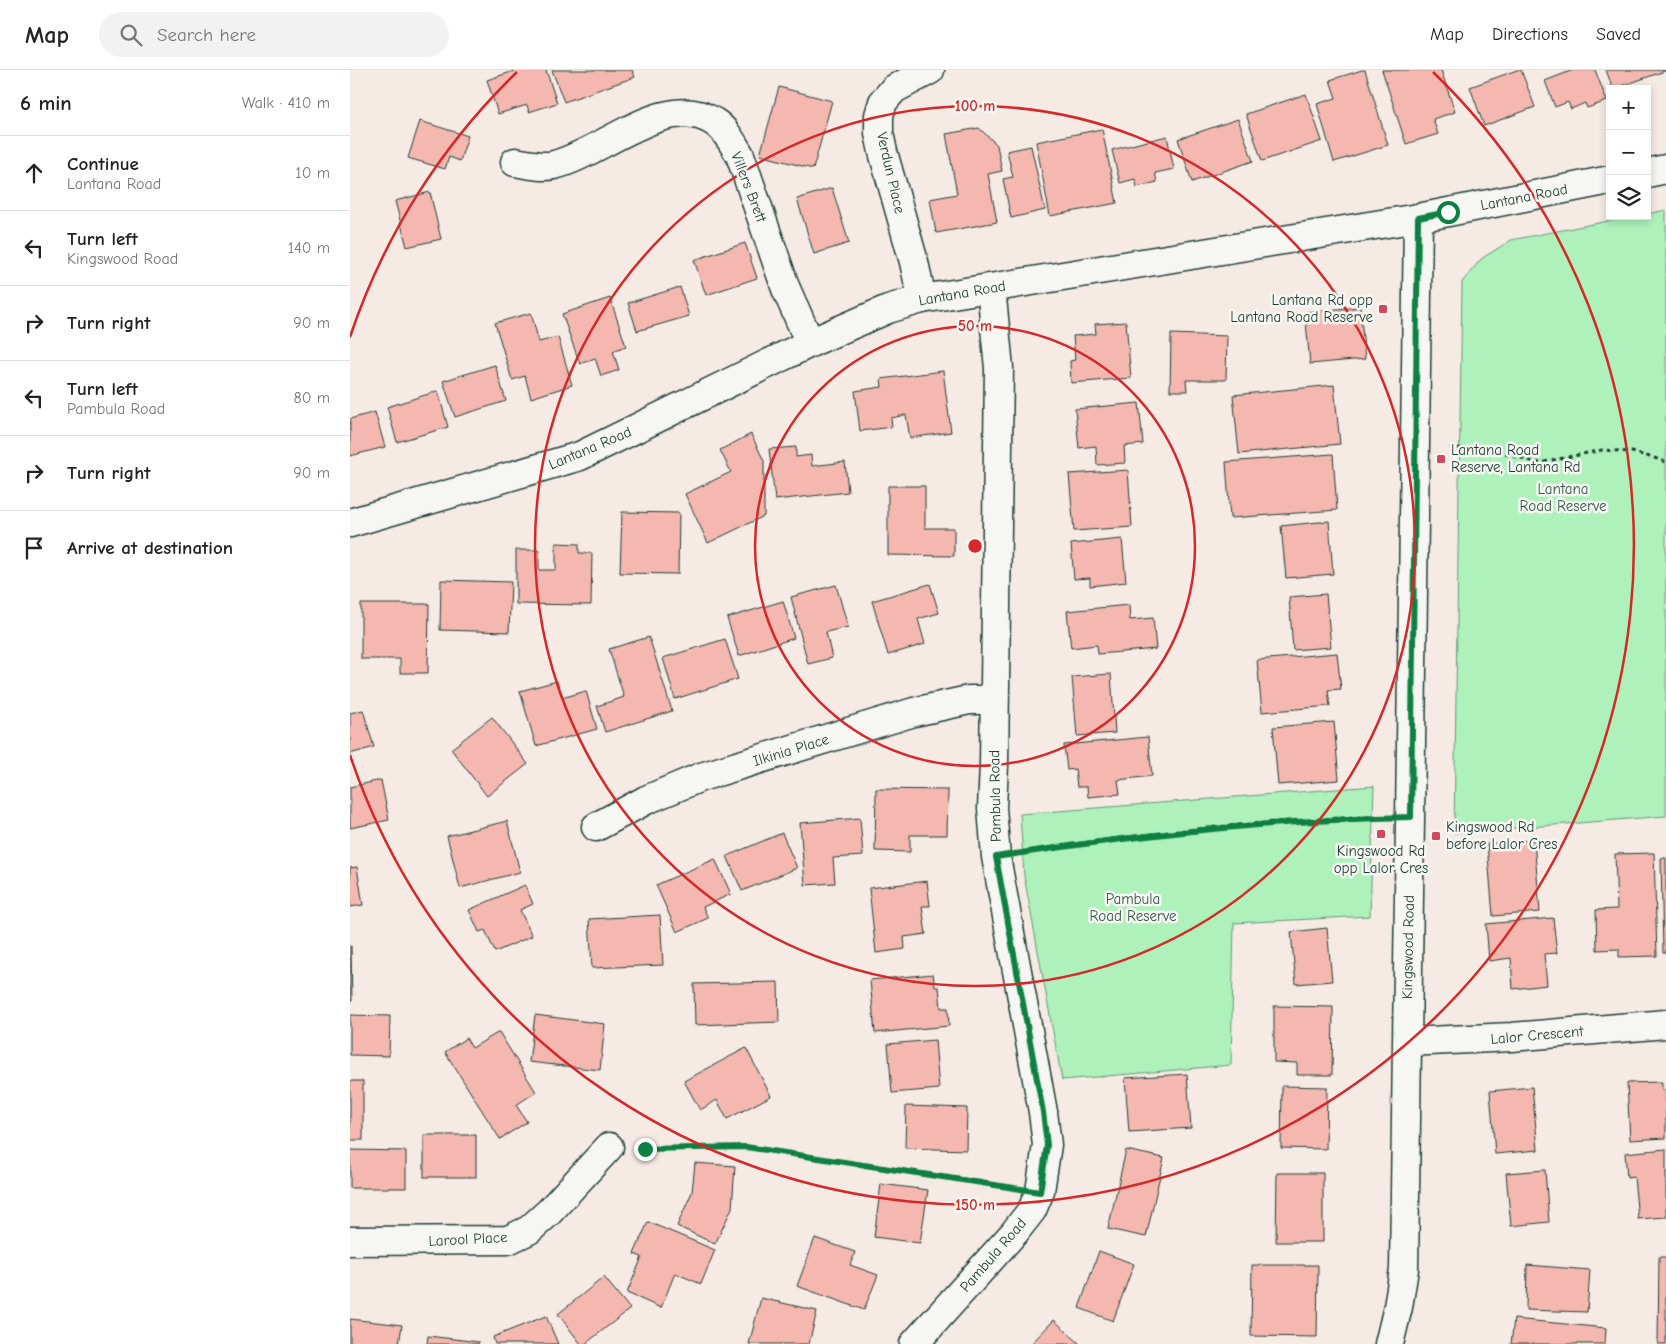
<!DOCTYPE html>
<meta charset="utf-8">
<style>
body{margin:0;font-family:"Comic Neue",sans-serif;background:#f2f2f2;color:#222}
.controls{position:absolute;right:15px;top:15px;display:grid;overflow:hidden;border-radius:0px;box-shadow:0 2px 8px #0003}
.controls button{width:45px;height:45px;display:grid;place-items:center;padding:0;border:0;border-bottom:1px solid #e0e0e0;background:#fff;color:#222;font:25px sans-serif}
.stop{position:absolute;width:15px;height:15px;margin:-11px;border:4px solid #0b8043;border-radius:50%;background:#fff}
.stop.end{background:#0b8043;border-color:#fff;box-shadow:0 1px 5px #0008}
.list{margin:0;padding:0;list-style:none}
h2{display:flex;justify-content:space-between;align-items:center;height:65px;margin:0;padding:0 20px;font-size:21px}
h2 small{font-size:16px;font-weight:400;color:#767676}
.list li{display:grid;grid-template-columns:32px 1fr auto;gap:15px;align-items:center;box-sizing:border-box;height:75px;padding:0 20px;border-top:1px solid #e0e0e0}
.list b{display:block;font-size:19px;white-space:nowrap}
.list p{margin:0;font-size:16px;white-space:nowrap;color:#767676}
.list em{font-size:16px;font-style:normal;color:#767676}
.icon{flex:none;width:28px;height:28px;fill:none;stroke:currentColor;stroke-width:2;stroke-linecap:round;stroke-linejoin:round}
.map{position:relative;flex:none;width:1316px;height:1274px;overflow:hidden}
header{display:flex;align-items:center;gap:30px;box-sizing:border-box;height:70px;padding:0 25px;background:#fff;border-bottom:1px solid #e0e0e0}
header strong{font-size:24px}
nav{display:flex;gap:28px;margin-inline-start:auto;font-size:18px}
.search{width:350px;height:45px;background:#f2f2f2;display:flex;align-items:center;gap:12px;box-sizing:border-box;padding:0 18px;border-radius:28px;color:#767676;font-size:19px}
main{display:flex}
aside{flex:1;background:#fff}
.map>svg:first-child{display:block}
</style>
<header>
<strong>Map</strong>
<div class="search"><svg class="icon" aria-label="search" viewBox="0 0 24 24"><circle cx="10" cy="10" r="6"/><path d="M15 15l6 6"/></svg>Search here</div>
<nav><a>Map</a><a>Directions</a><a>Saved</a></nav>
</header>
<main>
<aside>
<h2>6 min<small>Walk · 410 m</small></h2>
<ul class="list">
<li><svg class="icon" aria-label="ahead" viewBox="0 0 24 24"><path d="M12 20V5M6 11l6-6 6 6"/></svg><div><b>Continue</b><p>Lantana Road</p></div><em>10 m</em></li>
<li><svg class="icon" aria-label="left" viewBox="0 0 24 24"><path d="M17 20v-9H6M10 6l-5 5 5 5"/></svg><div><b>Turn left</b><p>Kingswood Road</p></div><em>140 m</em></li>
<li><svg class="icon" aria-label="right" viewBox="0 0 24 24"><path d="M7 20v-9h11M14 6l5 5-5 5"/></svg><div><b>Turn right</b></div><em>90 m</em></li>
<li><svg class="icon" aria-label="left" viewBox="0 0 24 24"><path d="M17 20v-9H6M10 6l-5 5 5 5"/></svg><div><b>Turn left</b><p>Pambula Road</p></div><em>80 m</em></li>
<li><svg class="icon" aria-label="right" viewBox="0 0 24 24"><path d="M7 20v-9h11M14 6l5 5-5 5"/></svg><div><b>Turn right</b></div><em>90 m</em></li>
<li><svg class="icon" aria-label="arrive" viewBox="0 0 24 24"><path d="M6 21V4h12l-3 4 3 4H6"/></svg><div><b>Arrive at destination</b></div></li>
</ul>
</aside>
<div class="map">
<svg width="1316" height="1274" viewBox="0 0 1316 1274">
<rect width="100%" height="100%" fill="#f6eae5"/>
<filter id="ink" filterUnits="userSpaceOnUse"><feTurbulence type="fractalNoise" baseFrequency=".02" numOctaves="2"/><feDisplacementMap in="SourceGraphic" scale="10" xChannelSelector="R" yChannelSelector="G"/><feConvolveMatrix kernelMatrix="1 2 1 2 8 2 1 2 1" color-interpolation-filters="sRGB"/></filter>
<g filter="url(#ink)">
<g fill="#aef1bb" stroke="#669778">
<polygon points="1316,140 1316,746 1104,763 1112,212 1131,189 1161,170 1284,146 1297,146 1297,144"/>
<polygon points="1024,716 1020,846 884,853 881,995 712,1010 674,806 670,744"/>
</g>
<g fill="#f4b8b0" stroke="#1f3d34">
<polygon points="167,0 196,0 207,33 179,42 177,35 148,44 137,10"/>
<polygon points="202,0 282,0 285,7 214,32"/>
<polygon points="1012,0 1015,0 1038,75 984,92 967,34 986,28 980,10"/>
<polygon points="1032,0 1091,0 1105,42 1083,49 1088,64 1056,74"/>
<polygon points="1167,0 1171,0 1185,37 1134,56 1120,17"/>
<polygon points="1223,0 1245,0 1257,31 1237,38 1235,33 1221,39 1218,32 1205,37 1195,11"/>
<polygon points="1256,0 1315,0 1315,1 1263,19"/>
<polygon points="429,17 482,31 463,99 410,85"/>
<polygon points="956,24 972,71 912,91 896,44"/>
<polygon points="888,49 903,91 842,112 828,69"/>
<polygon points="70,51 118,66 110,91 99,87 95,99 58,88"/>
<polygon points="629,58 647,75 652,101 638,104 647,152 586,163 580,129 607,124 596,64"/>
<polygon points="752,59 767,133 700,146 686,72"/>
<polygon points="817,66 824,99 805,103 807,112 787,117 785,109 770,113 762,80"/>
<polygon points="681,76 695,140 661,148 653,109 663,107 657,81"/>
<polygon points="482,118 499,173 464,184 447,129"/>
<polygon points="80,122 91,169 57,177 45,131"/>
<polygon points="395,173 407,208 356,225 344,190"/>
<polygon points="330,217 339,246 287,261 278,233"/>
<polygon points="260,228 276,276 263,281 269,300 251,306 245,288 230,294 212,244"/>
<polygon points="1010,237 1015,289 960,294 955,242"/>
<polygon points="181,243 189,272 208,267 222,315 181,328 175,306 162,310 145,253"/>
<polygon points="776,252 781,308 721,313 720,291 725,290 723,266 746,264 745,254"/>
<polygon points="821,264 877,266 876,310 836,310 837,321 820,321"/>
<polygon points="145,295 156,331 105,347 93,311"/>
<polygon points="593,301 601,362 560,368 556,345 541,348 542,357 510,361 505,321 532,317 531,309"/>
<polygon points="984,315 990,374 889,384 883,325"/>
<polygon points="88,321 98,357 47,372 37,337"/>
<polygon points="789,333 793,374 774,376 775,393 747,395 746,376 729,378 725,339"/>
<polygon points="25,342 35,377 0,386 0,349"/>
<polygon points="401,364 414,391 414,446 358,473 335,424 381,402 370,380"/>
<polygon points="446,377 446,387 461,385 462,396 495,392 498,422 425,430 419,379"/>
<polygon points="983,384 987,440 880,448 876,392"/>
<polygon points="778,400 782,457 724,461 719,404"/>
<polygon points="538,416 575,416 575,458 604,458 604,486 538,485"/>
<polygon points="272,442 329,443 328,504 270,503"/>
<polygon points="979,451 983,504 936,508 931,456"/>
<polygon points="772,469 776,512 740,516 740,508 724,509 721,474"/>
<polygon points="206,473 229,474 229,483 242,483 241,535 166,534 166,480 189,480 189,500 206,500"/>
<polygon points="91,510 161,512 159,562 90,560"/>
<polygon points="580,514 589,543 568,549 575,574 538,585 522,531"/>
<polygon points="486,515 498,557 476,562 482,588 458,594 441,527"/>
<polygon points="976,524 981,577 943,580 939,527"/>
<polygon points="433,531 444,568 389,586 377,548"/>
<polygon points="11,534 79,534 78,603 50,603 50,589 11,589"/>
<polygon points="779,535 780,550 803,548 806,579 748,584 747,575 721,578 717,541"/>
<polygon points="299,567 322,641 255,662 247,636 274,627 259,579"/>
<polygon points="375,569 388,609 325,629 313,588"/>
<polygon points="987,583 991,619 978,620 980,636 912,642 907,590"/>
<polygon points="761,604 765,663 727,666 722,607"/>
<polygon points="207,611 212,628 236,621 247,659 186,676 170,621"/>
<polygon points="13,640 24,677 0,684 0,643"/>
<polygon points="142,647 178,694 137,726 101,679"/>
<polygon points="984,652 989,710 928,715 923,657"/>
<polygon points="798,667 802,706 768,710 770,724 738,727 737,717 727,717 725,699 717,700 714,675"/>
<polygon points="31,710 39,750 0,758 0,717"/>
<polygon points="526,719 598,720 597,765 560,765 560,782 525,781"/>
<polygon points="510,748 513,786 483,788 485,813 455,815 450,753"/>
<polygon points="157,751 170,802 110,818 97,766"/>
<polygon points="432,763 447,798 392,821 377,786"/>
<polygon points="1184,770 1190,842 1143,846 1137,774"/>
<polygon points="1304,783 1307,886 1269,887 1269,879 1247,880 1246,840 1267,839 1265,784"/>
<polygon points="1311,788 1316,788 1316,883 1313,883"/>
<polygon points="365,789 381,824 353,837 358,848 327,862 306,815"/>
<polygon points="7,797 13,835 0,837 0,798"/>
<polygon points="577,811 580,836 572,836 576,864 554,867 555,879 526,883 519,818"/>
<polygon points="175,815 183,834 170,840 182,866 145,882 135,860 129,862 119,840"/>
<polygon points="310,845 313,895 242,898 239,849"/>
<polygon points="1203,848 1207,883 1194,884 1197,915 1163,919 1161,888 1139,891 1136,854"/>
<polygon points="977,858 982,911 946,914 941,862"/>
<polygon points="0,876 1,876 2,931 0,931"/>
<polygon points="583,904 585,917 589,917 591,938 598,938 599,956 525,963 520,910"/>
<polygon points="428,912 429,952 345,955 344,914"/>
<polygon points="924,936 983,937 982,1005 947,1005 947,993 924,992"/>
<polygon points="0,945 40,946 39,986 0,985"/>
<polygon points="185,945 255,954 250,1000 179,992"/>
<polygon points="149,962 186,1022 166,1035 177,1052 150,1069 95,982 116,968 122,978"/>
<polygon points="585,970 589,1019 542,1023 538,974"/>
<polygon points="396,978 421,1026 377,1049 367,1030 350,1040 334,1011"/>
<polygon points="837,1004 841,1058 779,1062 775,1008"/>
<rect x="0" y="1011" width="13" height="59"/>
<polygon points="1312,1012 1312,1020 1316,1020 1316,1068 1280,1070 1277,1013"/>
<polygon points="932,1016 977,1017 976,1079 931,1078"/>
<polygon points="1182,1017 1188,1080 1145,1084 1140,1021"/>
<polygon points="556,1036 617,1038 616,1080 555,1078"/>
<rect x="74" y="1065" width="52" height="42"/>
<polygon points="1316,1079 1316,1147 1288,1149 1284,1107 1277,1108 1275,1083"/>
<polygon points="0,1080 56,1081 56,1118 0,1118"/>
<polygon points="776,1080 814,1088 796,1167 758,1159"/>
<polygon points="345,1093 385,1096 382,1138 365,1174 327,1156 342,1122"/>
<polygon points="1195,1100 1199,1152 1161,1156 1156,1103"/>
<polygon points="927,1103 973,1103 973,1172 926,1172"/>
<polygon points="531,1114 578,1120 570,1173 524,1167"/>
<polygon points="298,1152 365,1180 351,1214 325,1203 311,1238 277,1223 292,1187 284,1184"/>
<polygon points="465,1168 505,1182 500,1195 528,1205 514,1240 447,1216"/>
<polygon points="749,1181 784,1194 763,1251 729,1238"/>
<polygon points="1309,1187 1316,1187 1316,1274 1308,1274"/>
<polygon points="902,1195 968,1195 967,1267 901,1266"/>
<polygon points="1177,1195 1240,1200 1237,1242 1176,1240"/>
<polygon points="254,1207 280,1239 235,1274 231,1274 208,1244"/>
<polygon points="411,1228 467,1241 459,1274 399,1274"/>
<polygon points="196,1246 208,1274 145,1274 143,1267"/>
<polygon points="0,1249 52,1255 49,1274 0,1274"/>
<polygon points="1164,1249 1256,1258 1255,1274 1161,1274"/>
<polygon points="704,1250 730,1274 681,1274"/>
<polygon points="78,1266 129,1272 128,1274 77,1274"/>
</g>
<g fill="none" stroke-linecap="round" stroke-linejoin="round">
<defs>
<g id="minor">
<path d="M165,92c12,2 27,6 39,3 47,-11 113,-75 160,-43 12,7 19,22 26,33l46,134 24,54"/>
<polyline points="1297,103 1316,99"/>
<polyline points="572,229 564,192 533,82 529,63 529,45 533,32 544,19 580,0"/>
<polyline points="0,453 230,386 460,273 538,239 572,229 1068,148 1260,110"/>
<polyline points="246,757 296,730 351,707 564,642 619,630 644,630"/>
<polyline points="1058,972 1162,967 1316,954"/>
<polyline points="0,1171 158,1170 179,1160 199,1142 259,1077"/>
<polyline points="564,1274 664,1163 682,1140 690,1121 697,1075 693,1042 646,787 642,738 644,695 649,298 641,218"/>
<polyline points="1039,1274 1048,1237 1054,1199 1068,148"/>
</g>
</defs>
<use href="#minor" stroke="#1f3d34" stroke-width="31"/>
<g stroke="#1f3d34" stroke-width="3" stroke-dasharray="4 4" stroke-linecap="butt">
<polyline points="1100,378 1137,379 1189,393 1252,380 1282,382 1311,390 1316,393"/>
<path d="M673,782c119,-18 239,-32 359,-35"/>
<polyline points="286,1079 397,1077 662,1117"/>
</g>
<use href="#minor" stroke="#f6f6f2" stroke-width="28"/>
</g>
</g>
<g fill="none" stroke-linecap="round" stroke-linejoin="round" filter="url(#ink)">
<path stroke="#0b8043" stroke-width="6" d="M295,1079l101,-2 294,45 7,-47 -4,-33 -47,-255c137,-22 275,-37 415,-40l7,-599 30,-6"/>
</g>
<g fill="none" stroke="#d62828" stroke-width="2.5">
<circle cx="625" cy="476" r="220"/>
<circle cx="625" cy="476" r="440"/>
<path d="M0 267A659 659 0 0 1 167 2M1083 2A659 659 0 1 1 0 685"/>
</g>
<g fill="#d1495b" stroke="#f6f6f2" stroke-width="2">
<rect x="1028" y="234" width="10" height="10" rx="2.5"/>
<rect x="1086" y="384" width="10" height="10" rx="2.5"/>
<rect x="1026" y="759" width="10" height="10" rx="2.5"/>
<rect x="1081" y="761" width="10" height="10" rx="2.5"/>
</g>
<g text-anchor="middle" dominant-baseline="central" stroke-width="5" stroke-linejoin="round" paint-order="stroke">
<g font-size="15" fill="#1f3d34" stroke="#f6f6f2">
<text transform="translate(541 103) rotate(77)">Verdun Place</text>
<text transform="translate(399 117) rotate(69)">Villers Brett</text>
<text transform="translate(1174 127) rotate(-11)">Lantana Road</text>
<text transform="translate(612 223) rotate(-10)">Lantana Road</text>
<text transform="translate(240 378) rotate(-23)">Lantana Road</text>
<text transform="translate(441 680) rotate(-17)">Ilkinia Place</text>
<text transform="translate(645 726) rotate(-91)">Pambula Road</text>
<text transform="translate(1058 877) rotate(-89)">Kingswood Road</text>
<text transform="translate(1187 965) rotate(-5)">Lalor Crescent</text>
<text transform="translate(118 1169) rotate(-3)">Larool Place</text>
<text transform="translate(643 1185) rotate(-49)">Pambula Road</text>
</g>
<g font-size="15" fill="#1f3d34" stroke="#f6f6f2" text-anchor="start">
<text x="1023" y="230" text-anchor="end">Lantana Rd opp<tspan x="1023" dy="17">Lantana Road Reserve</tspan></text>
<text x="1101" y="380">Lantana Road<tspan x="1101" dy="17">Reserve, Lantana Rd</tspan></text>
<text x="1096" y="757">Kingswood Rd<tspan x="1096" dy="17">before Lalor Cres</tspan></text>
<text x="1031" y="781" text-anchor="middle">Kingswood Rd<tspan x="1031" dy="17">opp Lalor Cres</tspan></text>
</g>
<g font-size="15" fill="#345848" stroke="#f6f6f2">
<text x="1213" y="419">Lantana<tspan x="1213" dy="17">Road Reserve</tspan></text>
<text x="783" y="829">Pambula<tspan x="783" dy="17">Road Reserve</tspan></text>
</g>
</g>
<circle cx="625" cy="476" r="8" fill="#d62828" stroke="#f6f6f2" stroke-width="2.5"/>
<g font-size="15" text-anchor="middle" font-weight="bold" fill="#d62828" stroke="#f6f6f2" stroke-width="5" stroke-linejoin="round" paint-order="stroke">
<text x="625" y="41">100 m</text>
<text x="625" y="261">50 m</text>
<text x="625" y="1140">150 m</text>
</g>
</svg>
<div class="controls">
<button>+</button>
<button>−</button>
<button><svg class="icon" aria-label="layers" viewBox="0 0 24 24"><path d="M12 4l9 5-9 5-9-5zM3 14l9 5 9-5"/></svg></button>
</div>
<div class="stop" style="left:1098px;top:142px"></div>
<div class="stop end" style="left:295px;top:1079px"></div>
</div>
</main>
